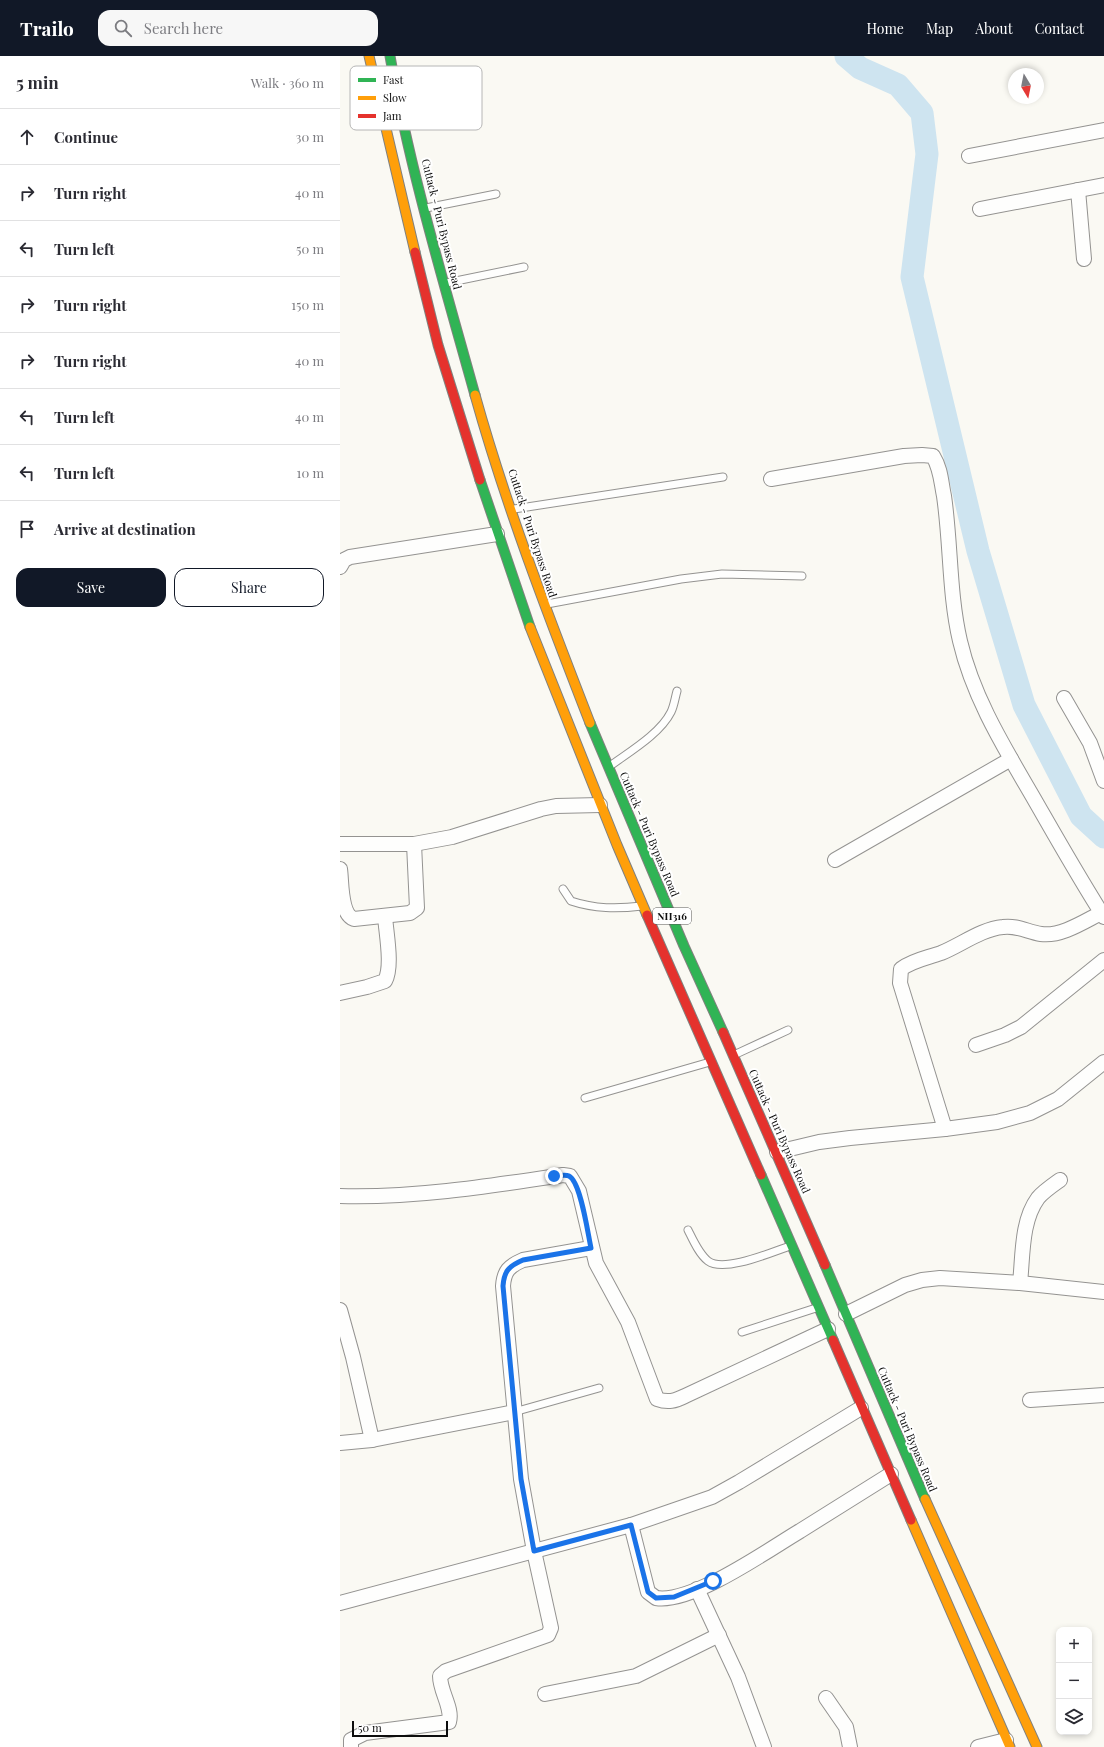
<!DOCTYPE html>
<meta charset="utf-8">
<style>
body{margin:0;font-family:"Playfair Display",serif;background:#f7f7f7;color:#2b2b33}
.controls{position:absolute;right:12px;bottom:12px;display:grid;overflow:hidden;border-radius:8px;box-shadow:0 2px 6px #0003}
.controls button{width:36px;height:36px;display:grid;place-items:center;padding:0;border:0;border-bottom:1px solid #e1e1e2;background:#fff;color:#2b2b33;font:20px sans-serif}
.compass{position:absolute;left:668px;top:12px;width:36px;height:36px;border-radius:50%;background:#fff;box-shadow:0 2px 6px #0003;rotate:170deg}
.scale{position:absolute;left:12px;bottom:10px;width:96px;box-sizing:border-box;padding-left:4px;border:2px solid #0d0d0d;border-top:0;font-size:11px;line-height:14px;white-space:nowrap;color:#0d0d0d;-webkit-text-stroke:3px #fff;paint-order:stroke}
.stop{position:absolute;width:12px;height:12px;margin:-9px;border:3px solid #1a73e8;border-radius:50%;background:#fff}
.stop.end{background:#1a73e8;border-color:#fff;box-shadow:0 1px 4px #0008}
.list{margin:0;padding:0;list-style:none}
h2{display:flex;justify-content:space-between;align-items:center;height:52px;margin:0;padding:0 16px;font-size:17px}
h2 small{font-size:13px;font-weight:400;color:#7c7c81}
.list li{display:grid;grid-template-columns:26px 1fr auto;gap:12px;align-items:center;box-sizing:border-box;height:56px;padding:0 16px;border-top:1px solid #e1e1e2}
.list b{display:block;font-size:15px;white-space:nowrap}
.list em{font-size:13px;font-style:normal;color:#7c7c81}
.actions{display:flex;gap:8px;padding:12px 16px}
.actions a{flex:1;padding:9px 0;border:1px solid #111827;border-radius:12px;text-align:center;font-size:14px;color:#111827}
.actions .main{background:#111827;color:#fff}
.icon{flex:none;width:22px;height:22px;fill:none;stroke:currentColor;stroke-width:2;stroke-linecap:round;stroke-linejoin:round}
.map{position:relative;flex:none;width:764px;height:1691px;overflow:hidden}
header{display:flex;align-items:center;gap:24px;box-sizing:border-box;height:56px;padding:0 20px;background:#111827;color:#fff}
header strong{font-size:19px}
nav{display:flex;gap:22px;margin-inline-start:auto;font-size:14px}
.search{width:280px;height:36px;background:#f7f7f7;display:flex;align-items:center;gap:10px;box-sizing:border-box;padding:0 14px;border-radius:12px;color:#7c7c81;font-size:15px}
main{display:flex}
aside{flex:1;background:#fff}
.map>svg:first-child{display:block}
</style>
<header>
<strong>Trailo</strong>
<div class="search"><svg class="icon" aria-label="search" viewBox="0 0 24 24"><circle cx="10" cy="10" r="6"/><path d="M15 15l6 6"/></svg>Search here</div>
<nav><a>Home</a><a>Map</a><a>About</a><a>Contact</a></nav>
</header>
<main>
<aside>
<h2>5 min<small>Walk · 360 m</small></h2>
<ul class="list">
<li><svg class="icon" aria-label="ahead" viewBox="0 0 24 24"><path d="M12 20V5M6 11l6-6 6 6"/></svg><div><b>Continue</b></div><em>30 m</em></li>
<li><svg class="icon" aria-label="right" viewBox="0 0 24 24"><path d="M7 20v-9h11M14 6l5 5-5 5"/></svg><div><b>Turn right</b></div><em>40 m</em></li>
<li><svg class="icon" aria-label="left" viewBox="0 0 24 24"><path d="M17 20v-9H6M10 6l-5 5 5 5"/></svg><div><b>Turn left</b></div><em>50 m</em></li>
<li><svg class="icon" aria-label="right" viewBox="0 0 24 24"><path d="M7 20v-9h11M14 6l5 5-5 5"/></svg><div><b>Turn right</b></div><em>150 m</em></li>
<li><svg class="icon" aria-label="right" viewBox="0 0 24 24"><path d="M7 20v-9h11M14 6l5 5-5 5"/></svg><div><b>Turn right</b></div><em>40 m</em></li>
<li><svg class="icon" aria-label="left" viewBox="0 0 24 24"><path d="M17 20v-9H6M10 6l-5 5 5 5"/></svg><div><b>Turn left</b></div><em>40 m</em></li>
<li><svg class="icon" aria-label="left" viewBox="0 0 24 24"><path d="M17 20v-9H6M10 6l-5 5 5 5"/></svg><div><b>Turn left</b></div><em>10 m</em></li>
<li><svg class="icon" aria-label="arrive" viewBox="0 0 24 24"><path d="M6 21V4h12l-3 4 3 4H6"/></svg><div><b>Arrive at destination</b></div></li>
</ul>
<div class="actions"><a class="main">Save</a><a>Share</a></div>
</aside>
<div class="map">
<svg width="764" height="1691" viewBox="0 0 764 1691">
<rect width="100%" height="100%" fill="#faf9f3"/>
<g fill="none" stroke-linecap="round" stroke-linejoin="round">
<polyline stroke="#cee4f0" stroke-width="23" points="506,0 520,12 558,29 582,57 587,98 572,221 638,495 684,649 741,760 764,781"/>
<defs>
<g id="lane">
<polyline points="86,152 156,138"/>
<polyline points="106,227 184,211"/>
<polyline points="174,453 383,421"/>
<polyline points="207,548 341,523 382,518 462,520"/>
<path d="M270,710c19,-14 50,-32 61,-54 3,-6 4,-14 6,-21"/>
<path d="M223,833l8,12c24,8 46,8 71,5"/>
<polyline points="396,998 448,974"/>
<polyline points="245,1042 370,1006"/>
<path d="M348,1174c5,10 11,24 20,31 16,12 64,-9 82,-15"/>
<polyline points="402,1276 476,1252"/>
<polyline points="174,1356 259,1332"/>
</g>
<g id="street">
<polyline points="629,100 764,74"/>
<polyline points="738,134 744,203"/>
<polyline points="640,153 764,129"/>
<path d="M431,423l133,-23 18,-1 11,1c8,13 8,26 11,40 7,48 5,98 16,145 13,56 44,106 73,156 23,40 46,81 71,120"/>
<polyline points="0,511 4,504 10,501 157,478"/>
<polyline points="724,642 750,687 764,725"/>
<polyline points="0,788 74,788 112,781 201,753 216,750 260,749"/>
<polyline points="495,804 671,703"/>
<path d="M0,813c2,14 0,45 14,50l56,-6 7,-5 -3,-64"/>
<path d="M0,937l27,-6 18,-6c8,-15 1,-48 0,-65"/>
<polyline points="636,989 665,979 681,971 764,904"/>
<path d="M605,1073l-45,-146 1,-14c12,-9 26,-11 40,-16 20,-8 40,-24 62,-26 14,-2 25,5 38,7 20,3 44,-13 60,-21"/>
<polyline points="437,1096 479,1086 510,1082 605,1073 657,1066 690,1057 718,1043 764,1006"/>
<path d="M0,1140c75,2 150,-10 223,-21l7,1 9,15 17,72 32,59 29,77c11,4 18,2 28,-3l143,-67"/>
<path d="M680,1227c3,-27 1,-62 18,-85 6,-7 15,-13 22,-18"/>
<polyline points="0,1254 13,1301 32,1384"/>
<polyline points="506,1258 565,1229 582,1224 600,1222 680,1227 764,1236"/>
<polyline points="690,1344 764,1339"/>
<polyline points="0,1387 32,1384 174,1356"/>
<path d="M291,1469l17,67 8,6c36,6 112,-48 144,-67 30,-19 61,-38 91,-57"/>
<polyline points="357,1533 398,1621 424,1691"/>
<polyline points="0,1547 291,1469 372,1441 399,1426 521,1352"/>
<polyline points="205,1638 296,1620 379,1579"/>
<polyline points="486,1642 506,1671 510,1691"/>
<path d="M11,1691v-7l14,-7 84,-11c4,-14 -9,-30 -9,-46l6,-5 102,-36 3,-7 -17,-77 -13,-72 -18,-193c1,-15 6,-20 20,-26l68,-12"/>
<polyline points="638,1691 666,1684"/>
</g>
<g id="fast">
<path d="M50,0c20,115 54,227 85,339"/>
<polyline points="140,424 190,571"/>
<polyline points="250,667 344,890 383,976"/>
<polyline points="421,1119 493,1284"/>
<polyline points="485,1209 585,1443"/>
</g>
<g id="slow">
<polyline points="29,0 75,196"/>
<path d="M135,339c31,111 73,220 115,328"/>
<polyline points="190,571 277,789 307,859"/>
<polyline points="585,1443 697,1691"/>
<polyline points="571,1464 670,1691"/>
</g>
<g id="jam">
<polyline points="75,196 98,289 140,424"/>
<polyline points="307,859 421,1119"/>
<polyline points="383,976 485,1209"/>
<polyline points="493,1284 571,1464"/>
</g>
</defs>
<use href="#lane" stroke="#949391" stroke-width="9"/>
<use href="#street" stroke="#949391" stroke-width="16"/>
<use href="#fast" stroke="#81817e" stroke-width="11"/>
<use href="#slow" stroke="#81817e" stroke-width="11"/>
<use href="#jam" stroke="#81817e" stroke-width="11"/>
<use href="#lane" stroke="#fefefd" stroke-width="7"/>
<use href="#street" stroke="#fefefd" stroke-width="14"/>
<use href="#fast" stroke="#30b455" stroke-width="9"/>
<use href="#slow" stroke="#ff9f0a" stroke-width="9"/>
<use href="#jam" stroke="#e5322d" stroke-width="9"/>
</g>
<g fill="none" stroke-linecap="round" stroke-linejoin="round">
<path stroke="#1a73e8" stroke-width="5" d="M214,1120c5,0 11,-2 15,0 12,6 19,59 22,72l-68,12c-14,6 -19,11 -20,26l18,193 13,72 97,-26 17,67 8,6 18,-1 39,-16"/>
</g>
<g text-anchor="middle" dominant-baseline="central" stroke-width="4" stroke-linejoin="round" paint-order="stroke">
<rect fill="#fff" stroke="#565656" stroke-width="1" x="313" y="852" width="38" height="16" rx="3"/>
<g font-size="10" font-weight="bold" fill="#0d0d0d">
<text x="332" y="860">NH316</text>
</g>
<g font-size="11" fill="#0d0d0d" stroke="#fff">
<text transform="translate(102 168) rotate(76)">Cuttack - Puri Bypass Road</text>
<text transform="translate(193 477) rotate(72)">Cuttack - Puri Bypass Road</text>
<text transform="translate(310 778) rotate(67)">Cuttack - Puri Bypass Road</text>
<text transform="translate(440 1075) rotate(66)">Cuttack - Puri Bypass Road</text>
<text transform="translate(568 1373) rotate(67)">Cuttack - Puri Bypass Road</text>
</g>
</g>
<rect x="10" y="10" width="132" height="64" rx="6" fill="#fff" stroke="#b6b6b6" stroke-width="1"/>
<rect x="18" y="22" width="18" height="4" fill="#30b455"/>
<rect x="18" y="40" width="18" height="4" fill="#ff9f0a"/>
<rect x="18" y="58" width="18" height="4" fill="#e5322d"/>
<g font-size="11" fill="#0d0d0d">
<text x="43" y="28">Fast</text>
<text x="43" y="46">Slow</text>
<text x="43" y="64">Jam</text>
</g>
</svg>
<div class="controls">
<button>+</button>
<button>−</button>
<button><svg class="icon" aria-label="layers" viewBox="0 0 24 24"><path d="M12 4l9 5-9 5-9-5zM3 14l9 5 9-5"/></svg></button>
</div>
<svg class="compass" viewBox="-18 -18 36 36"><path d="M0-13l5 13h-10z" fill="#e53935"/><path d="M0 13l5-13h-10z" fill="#7c7c81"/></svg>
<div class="scale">50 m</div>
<div class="stop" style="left:373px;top:1525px"></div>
<div class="stop end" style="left:214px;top:1120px"></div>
</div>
</main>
